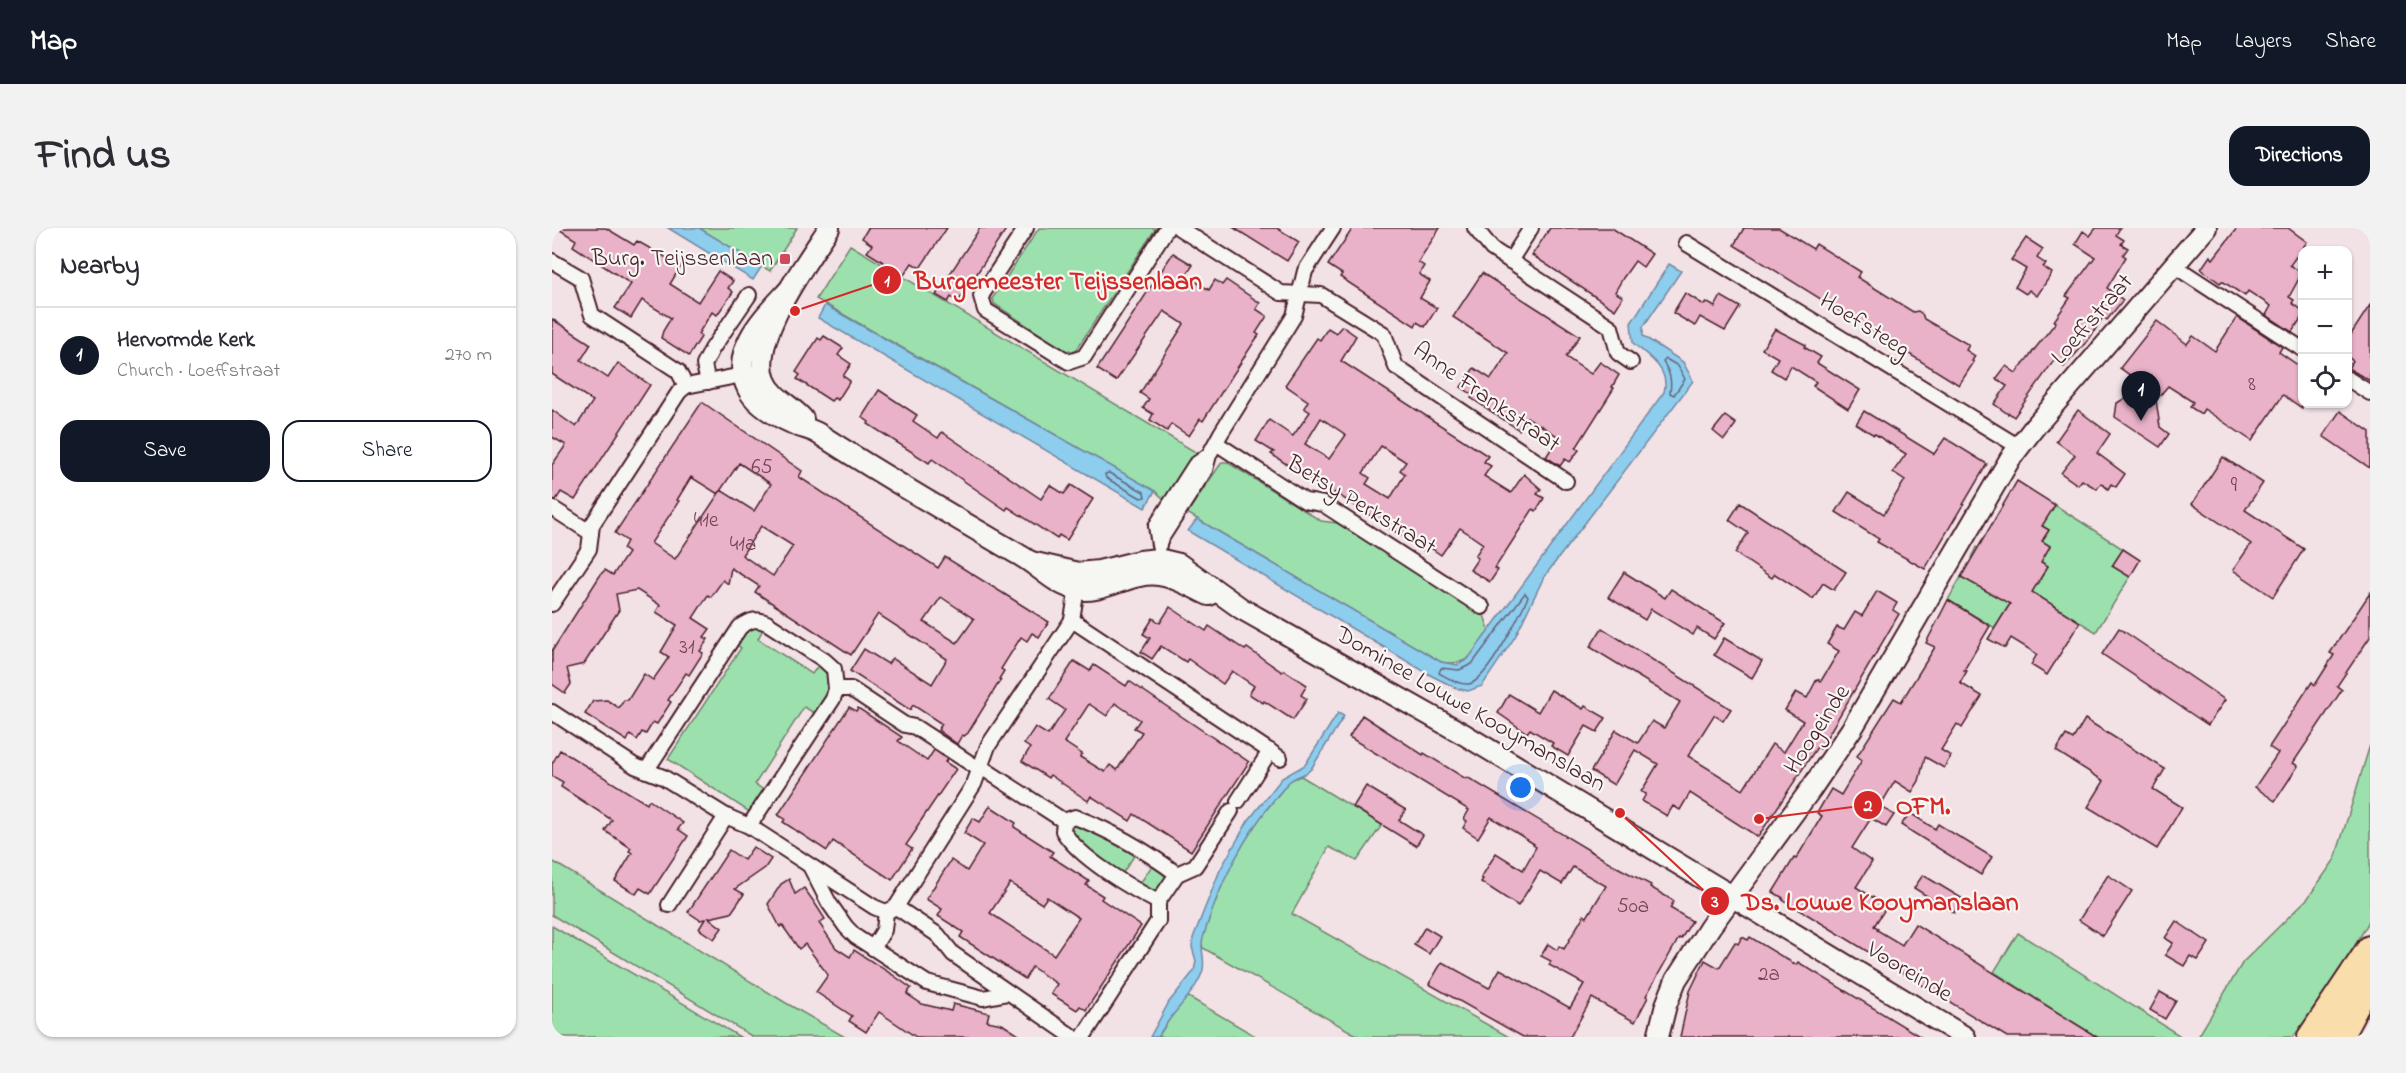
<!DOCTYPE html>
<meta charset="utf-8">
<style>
body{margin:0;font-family:"Indie Flower",sans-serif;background:#f2f2f3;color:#2b2b33}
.controls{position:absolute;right:18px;top:18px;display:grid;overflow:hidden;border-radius:12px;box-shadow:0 2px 4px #0004}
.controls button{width:54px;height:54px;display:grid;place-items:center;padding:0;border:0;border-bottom:2px solid #e1e1e2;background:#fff;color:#2b2b33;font:30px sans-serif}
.you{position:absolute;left:969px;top:560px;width:21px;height:21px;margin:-15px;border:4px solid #fff;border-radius:50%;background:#1a73e8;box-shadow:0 0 0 9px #1a73e833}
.badge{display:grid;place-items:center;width:39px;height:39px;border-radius:50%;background:#111827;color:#fff;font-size:20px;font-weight:700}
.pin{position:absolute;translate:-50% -50px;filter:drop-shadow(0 2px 3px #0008)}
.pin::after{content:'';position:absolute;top:32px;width:21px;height:18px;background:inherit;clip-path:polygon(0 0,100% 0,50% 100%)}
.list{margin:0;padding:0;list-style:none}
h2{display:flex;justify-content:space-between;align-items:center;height:78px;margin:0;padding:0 24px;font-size:26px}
h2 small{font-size:20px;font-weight:400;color:#7c7c81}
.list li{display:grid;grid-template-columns:39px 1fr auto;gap:18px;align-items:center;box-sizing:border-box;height:96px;padding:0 24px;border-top:2px solid #e1e1e2}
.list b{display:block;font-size:22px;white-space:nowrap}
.list p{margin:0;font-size:20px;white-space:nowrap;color:#7c7c81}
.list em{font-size:20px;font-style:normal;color:#7c7c81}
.actions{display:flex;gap:12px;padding:18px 24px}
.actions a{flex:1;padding:14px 0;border:2px solid #111827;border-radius:18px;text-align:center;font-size:21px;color:#111827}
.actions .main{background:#111827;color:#fff}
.icon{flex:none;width:33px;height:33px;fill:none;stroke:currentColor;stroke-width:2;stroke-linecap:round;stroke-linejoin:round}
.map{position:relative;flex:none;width:1818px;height:809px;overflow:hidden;border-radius:18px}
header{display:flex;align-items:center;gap:36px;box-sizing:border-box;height:84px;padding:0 30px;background:#111827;color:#fff}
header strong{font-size:28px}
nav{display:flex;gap:33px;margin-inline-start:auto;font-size:21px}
.intro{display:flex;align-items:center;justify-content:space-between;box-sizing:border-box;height:144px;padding:0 36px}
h1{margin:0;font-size:42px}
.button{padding:15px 27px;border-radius:18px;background:#111827;color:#fff;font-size:21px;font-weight:700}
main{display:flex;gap:36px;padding:0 36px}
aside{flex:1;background:#fff;border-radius:18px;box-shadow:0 2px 4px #0004}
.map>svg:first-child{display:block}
</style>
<header>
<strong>Map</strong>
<nav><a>Map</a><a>Layers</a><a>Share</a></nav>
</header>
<div class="intro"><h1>Find us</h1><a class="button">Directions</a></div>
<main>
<aside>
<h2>Nearby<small></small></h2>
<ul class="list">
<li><span class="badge">1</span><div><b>Hervormde Kerk</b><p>Church · Loeffstraat</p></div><em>270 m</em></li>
</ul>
<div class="actions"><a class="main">Save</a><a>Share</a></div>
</aside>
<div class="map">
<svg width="1818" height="809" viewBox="0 0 1818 809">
<rect width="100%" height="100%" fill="#f2e2e6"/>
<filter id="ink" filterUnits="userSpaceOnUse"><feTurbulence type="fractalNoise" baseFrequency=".0167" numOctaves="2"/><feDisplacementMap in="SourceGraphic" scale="12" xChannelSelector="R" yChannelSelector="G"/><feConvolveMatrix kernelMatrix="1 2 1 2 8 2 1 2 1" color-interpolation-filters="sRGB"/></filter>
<g filter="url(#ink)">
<g fill="#9ce1ad" stroke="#73806c" stroke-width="1.5">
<polygon points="147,0 245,0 218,43"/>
<polygon points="487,0 604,0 522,125 517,122 515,124 441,75 442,73 440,71"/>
<polygon points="298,17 645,225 613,272 603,263 264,71"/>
<path d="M670,234h5l94,59 16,2 147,92 5,15c-16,22 -17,37 -48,32l-254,-149z"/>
<polygon points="1503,277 1571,321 1560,338 1578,349 1544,404 1469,358 1443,400 1396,372 1409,349 1452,372 1462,352 1419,330 1424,319 1485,357 1496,338 1477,326 1493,327 1498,318 1490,313 1497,302 1489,297"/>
<path d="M201,397l11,2 -6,12 54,35 7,-10c19,20 9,30 -3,50l-12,-7 -49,77 10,7 -14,22 -83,-54 73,-111 -5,-4 11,-15z"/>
<polygon points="1818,517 1818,690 1815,697 1773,768 1741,809 1646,809 1691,734 1756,670 1783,631"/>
<polygon points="749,548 830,597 805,633 777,619 740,686 957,809 808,809 651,720 649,713 673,648 681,633 703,596 738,552"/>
<polygon points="528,595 584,625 570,646 520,609 518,604 519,598"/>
<polygon points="0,633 234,775 293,809 201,809 0,687"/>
<polygon points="601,636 615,647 604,666 587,657"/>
<polygon points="0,698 188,809 0,809"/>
<polygon points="1466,705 1630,809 1545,809 1442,744"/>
<polygon points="635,768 705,809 606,809 627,776"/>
</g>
<g fill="#8dcdee" stroke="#7287a0" stroke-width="1.5">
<polygon points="116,0 147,0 210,38 201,52"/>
<path d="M1117,36l12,7 -38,56v9l40,26 10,19 -149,196 -29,60 -33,49 -14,5 -12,-3 -24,-12 -244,-145 9,-12 244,143 17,3 10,-6 196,-267c6,-23 -15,-35 -31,-49l-2,-20z"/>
<polygon points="273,77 603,263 593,280 266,90"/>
<path d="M786,485l6,3 -33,53c-6,7 -17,7 -23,14 -40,45 -68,97 -85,155 -4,11 4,23 -1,35 -8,22 -33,42 -44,64h-8l19,-35 25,-31 2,-10 -4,-14 1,-9 27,-68 28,-49 34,-43 23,-13z"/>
</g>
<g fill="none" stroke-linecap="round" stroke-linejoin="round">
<g stroke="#656579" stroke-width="1.5">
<path d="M1114,131l12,7 7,13 -11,16 -4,-2c2,-13 0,-20 -7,-31z"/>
<polygon points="557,245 592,264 593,269 589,270 554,250 553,246"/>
<path d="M973,365l3,4c-8,17 -41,84 -59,87 -10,1 -21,-6 -30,-11l2,-5 18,2 13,-6z"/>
</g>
</g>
<g fill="#e9b2c9" stroke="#4a1f2b" stroke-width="1.5" fill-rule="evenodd">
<polygon points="5,0 54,0 82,17 85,13 129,38 118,56 146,74 166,43 181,53 176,60 181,64 165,87 160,84 146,106 149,109 137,128 109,110 111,103 119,90 90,72 79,90 63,80 79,56 21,18 24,12"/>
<polygon points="316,0 395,0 368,40 360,35 352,47 315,24 320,17 310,10"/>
<polygon points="428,0 455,0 406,74 399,69 396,74 384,67"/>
<polygon points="682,0 725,0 747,14 735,33"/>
<polygon points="801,0 888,0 866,34 872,38 867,46 878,53 868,70 885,80 873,99 865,94 863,98 788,49 790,46 776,37"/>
<polygon points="998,0 1060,0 1100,26 1091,39 1083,33 1071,50 1063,64 1071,69 1063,82 980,27"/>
<polygon points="1192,0 1227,0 1261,21 1264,16 1309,44 1305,49 1361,84 1366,83 1370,86 1372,91 1417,117 1414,122 1423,128 1420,133 1422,134 1407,157 1182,17"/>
<polygon points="1544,0 1568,0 1564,7 1572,12 1569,16 1576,20 1571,27 1574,29 1555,60 1571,72 1555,92 1551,89 1538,110 1512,139 1503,131 1462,189 1457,185 1456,186 1442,176 1455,158 1444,151 1454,138 1464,145 1504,94 1502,93 1518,70 1514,68 1543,29 1523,16 1531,3 1538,8"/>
<polygon points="1685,0 1736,0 1755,14 1738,37 1750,45 1737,69 1742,72 1740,75 1750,82 1750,89 1740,104 1714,87 1719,78 1696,63 1693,68 1670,53 1668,55 1649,41 1658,28 1661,31"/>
<polygon points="1474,10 1491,21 1485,30 1494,36 1491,39 1500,45 1485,68 1477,62 1474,66 1463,59 1474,41 1459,32"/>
<polygon points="621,25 641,37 634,47 657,62 663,52 670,57 674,52 708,75 704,81 715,88 704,105 707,107 702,114 651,193 648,191 637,208 619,196 615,203 598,192 601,186 591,180 597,171 588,165 632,96 612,83 564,153 545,141"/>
<polygon points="930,45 1028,108 1014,129 1039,146 1048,134 1067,147 1060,159 1062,160 1024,220 1027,222 1018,234 1013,231 1008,238 994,229 1006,210 1004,207 975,189 967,202 919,170 921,167 909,159 922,140 939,151 956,125 901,89"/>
<polygon points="1133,65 1152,77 1154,74 1163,79 1169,68 1188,79 1173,103 1148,89 1143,98 1121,85"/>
<polygon points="1818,77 1818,153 1796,140 1801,133 1796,129 1796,111"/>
<polygon points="1685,89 1730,119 1727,124 1750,140 1750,180 1731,167 1700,213 1652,181 1649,186 1638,179 1641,174 1616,158 1604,172 1608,199 1617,206 1608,219 1563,189 1565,175 1593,158 1568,140 1605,93 1635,116 1641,108 1663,123"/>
<polygon points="0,91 39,116 29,132 56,150 66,135 98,157 23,272 9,264 4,272 0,271 0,237 14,217 0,209 0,182 24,199 41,173 0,146"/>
<path d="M790,98l14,10 -15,25 147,95 -4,6 7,4 -7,10 27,17 13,-19 17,15 -4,5 7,4 -8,13 -3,-2 -38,59 3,2 -8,12 -20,-12 8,-12 -3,-2 8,-12 -23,-16 -19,27 -13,-9 -3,5 -85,-55 -5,-4 -2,3 -62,-41 3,-2 -18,-11 13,-21 24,16 17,-24 -6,-4 4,-7 -23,-16 32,-47 3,2 8,-12 8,5zM769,190l25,17 -17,24 -24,-15zM829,218l25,16 -6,8 5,4 -15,25 -24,-15 4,-6 -7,-5z"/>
<polygon points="1223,101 1254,117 1252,119 1269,129 1265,135 1308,162 1296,181 1261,158 1264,154 1239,138 1232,150 1219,142 1226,130 1210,121"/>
<polygon points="272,108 291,120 286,127 299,136 291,148 298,153 286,172 282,170 279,173 245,151 248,147 244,144 266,110 269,112"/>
<polygon points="327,162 365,187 361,193 386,210 390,204 489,271 498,257 512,266 519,257 541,271 515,312 507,307 505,311 456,279 454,282 380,231 377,235 316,196 317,194 310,189"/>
<path d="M150,174l100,69 -3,6 139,91 7,-11 104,65 -10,15 -7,-4 -5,8 -6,-4 -20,32 3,2 -5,8 2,1 -3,4 -30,49 -4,3 -2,-1 -5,9 -19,-14 4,-6 -29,-19 -3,5 -60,-39 14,-22 24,15 4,-6 40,26 15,-25 -69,-45 -27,41 -96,-63 4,-6 -28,-18 -3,16 -5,-4 -12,17 -3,-2 -15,23 17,11 -6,8 4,2 -8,12 3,2 -14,22 -3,-2 -18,27 3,2 -14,22 -4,-2 -7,12 -4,-2 -5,8 -7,-5 -3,6 -42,-27 8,-13 14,-1 12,8 5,-8h4l16,-26 9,6 16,-23 -8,-5 16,-27 -21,-13 4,-7 -23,-15 -21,4 3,16 -35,54 -17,4 4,16 -6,9 -13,-9v-33l49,-77 4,-4 8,5 15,-22 -5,-4 4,-8 -12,-8zM187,235l32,21 -17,27 -33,-21 -46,69 -24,-16 28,-42 -2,-1 14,-23 27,17zM209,298l32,20 -20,30 -31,-21zM389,369l33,22 -17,24 -33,-21z"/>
<polygon points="1526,182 1558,206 1545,225 1573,246 1564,259 1559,256 1556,261 1549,255 1545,261 1530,252 1526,257 1509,245 1523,227 1504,213"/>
<polygon points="1312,183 1382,226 1393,210 1435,236 1373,341 1325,314 1327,311 1284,284 1297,264 1332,286 1353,252 1341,244 1354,226 1323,206 1322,207 1304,196"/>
<polygon points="1788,183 1818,204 1818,240 1771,208"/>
<polygon points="1173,188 1184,196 1172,212 1161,203"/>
<polygon points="1671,229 1711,255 1693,282 1752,321 1721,369 1681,342 1699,316 1640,276"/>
<polygon points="1465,253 1503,277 1490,298 1497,302 1490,313 1498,318 1489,334 1496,338 1480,364 1528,394 1495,447 1479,437 1485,426 1459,410 1453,420 1436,411 1458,376 1409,349"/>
<polygon points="1188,275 1294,344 1282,362 1271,355 1261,371 1223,346 1220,350 1183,325 1196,305 1177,292"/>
<polygon points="1571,321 1588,332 1578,349 1560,338"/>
<polygon points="1072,344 1113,370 1119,361 1173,395 1162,411 1145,400 1141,407 1099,381 1093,392 1056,369"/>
<polygon points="1325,363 1345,375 1341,382 1347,386 1268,521 1265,519 1206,609 1138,565 1128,582 1121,578 1115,588 1090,573 1094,566 1089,564 1106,536 1083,522 1062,557 1039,543 1064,502 1086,515 1100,493 1112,500 1128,474 1038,419 1050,400 1179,481 1171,493 1162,487 1136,528 1191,562 1220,516 1232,524 1251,493 1233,482 1244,464 1255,470 1265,451 1269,453 1287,423 1275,416 1285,399 1292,402 1303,384 1310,388"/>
<polygon points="1818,365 1818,409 1785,458 1790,462 1741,535 1746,538 1723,573 1703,559 1726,525 1717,519 1760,454 1763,457 1782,427 1778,425"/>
<polygon points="1396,372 1438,398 1412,442 1415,443 1408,455 1430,468 1410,500 1405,496 1389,522 1399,528 1392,540 1373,529 1367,553 1360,564 1343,553 1328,578 1342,587 1334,599 1319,590 1300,620 1320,634 1304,659 1335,678 1322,698 1326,700 1325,702 1350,717 1363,696 1545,809 1455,809 1230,671 1231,670 1221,664 1242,630 1244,631 1270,588 1265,585 1279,561 1289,567 1310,532 1305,528 1342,470 1349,474 1383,419 1374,415"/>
<polygon points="618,379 654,403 657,398 693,422 695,420 730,444 732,442 755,457 749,467 755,471 741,492 712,473 711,475 697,466 702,458 680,443 671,456 636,431 634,434 609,418 600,431 589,424 598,410 591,406 601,390 608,395"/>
<polygon points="1567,400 1673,472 1656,497 1550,426"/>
<polygon points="1172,410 1210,433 1200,450 1162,427"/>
<path d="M522,433l16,10 4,-6 32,21 3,-5 120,81 -58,89 -57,-37 -4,7 -39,-25 -3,5 -38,-26 -2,3 -26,-17 8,-13 -6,-4 11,-17 13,8 17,-25 -16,-11zM563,475l25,17 -6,8 8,4 -25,38 -7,-5 -5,7 -25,-15 2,-3 -18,-12 25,-38 18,12z"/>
<polygon points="999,462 1031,481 1033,478 1054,490 1045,504 1034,498 1016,528 999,518 1001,515 978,501 975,505 946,485 957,466 986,484"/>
<polygon points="297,479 304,483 306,480 350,509 346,513 375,533 382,522 395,531 393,534 404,541 364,600 365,601 354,617 360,621 340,652 281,613 275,623 231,594 233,591 226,587"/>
<polygon points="810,487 871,527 872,525 914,551 915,549 1065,639 1099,657 1098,659 1122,673 1118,680 1140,693 1129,711 1127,710 1094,768 1096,769 1083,794 1040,770 1018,809 971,809 877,756 890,734 937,760 948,741 1018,780 1032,756 997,737 999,733 989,728 996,716 1005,722 1007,718 1012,721 1032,687 1035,689 1054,658 1021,639 1010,656 988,643 966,678 929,654 931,651 929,650 944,625 971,642 984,619 981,617 982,616 939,589 926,610 911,600 915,593 912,591 917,582 797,509"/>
<polygon points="1533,491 1613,541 1601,561 1630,579 1605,621 1536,579 1552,553 1504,523 1514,507 1521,511"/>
<polygon points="8,522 95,576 97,572 131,595 126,601 136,608 98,666 88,660 84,666 63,653 80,625 77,623 79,620 53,603 60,592 9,559 11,554 0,548 0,536"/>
<polygon points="814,558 854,582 847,592 871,607 864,618 801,579"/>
<path d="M438,578l26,17 -2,4 39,25 -3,4 39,25 -3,4 17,11 -2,3 40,27 -55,84 -6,-4 -3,4 -26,-16 6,-10 -25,-17 -7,12 -65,-42 3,-5 -25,-16 4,-7 -16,-10 25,-39 16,11 16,-26 -19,-12 9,-15 7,4zM458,655l32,21 5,-7 32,21 -25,37 -64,-42z"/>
<polygon points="1358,585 1383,601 1386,596 1440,629 1429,647 1349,597"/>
<polygon points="201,619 219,631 213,640 183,661 192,666 179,685 157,690 170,700 162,711 147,701 153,691 148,692 136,684 177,622 192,632"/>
<polygon points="1371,647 1411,671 1402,685 1362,660"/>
<polygon points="1556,647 1580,663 1551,708 1527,692"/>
<polygon points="237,651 243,666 252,660 262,674 273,691 267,695 284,720 298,729 302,722 341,747 359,760 355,766 370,776 399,783 401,776 437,785 435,793 450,796 470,809 364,809 327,784 314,804 297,793 300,788 264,764 276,747 253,716 247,721 230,697 228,699 216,676 229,656"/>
<polygon points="1624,693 1657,715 1646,732 1638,728 1632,738 1613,727 1621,715 1613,710"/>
<polygon points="873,699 888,708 877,726 862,717"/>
<polygon points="1190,709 1196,712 1198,709 1244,737 1246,734 1369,809 1128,809 1138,763 1153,732 1167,740 1183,714 1186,716"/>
<polygon points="1608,764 1624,773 1613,791 1598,782"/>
</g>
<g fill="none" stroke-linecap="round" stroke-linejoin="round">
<defs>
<g id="street">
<polyline points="474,0 429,68 433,82 517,134 532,129 615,0"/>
<polyline points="627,0 729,65 769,67 832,106 844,139 1014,253"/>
<polyline points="923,0 940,21 1059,99 1066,125 1079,134"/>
<polyline points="1134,15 1467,219"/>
<polyline points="0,33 29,50 40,87 126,143 134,158"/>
<polyline points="958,33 979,0"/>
<polyline points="1621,37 1750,121"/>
<polyline points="1796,151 1818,165"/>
<polyline points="156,154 152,137 160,121 197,67"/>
<polyline points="664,215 753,273 771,276 930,379"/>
<polyline points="0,280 39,305"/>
<polyline points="607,314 653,242 657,227 669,205 742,88 753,43 781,0"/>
<polyline points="607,317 604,298 643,237 657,227"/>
<polyline points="0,376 37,321 40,297 127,164 134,158 211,143"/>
<polyline points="520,392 728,530"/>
<polyline points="284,461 299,461 353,497 363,499 427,541"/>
<polyline points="0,484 83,538 111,549 174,588 197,598 322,679 334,684 344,679 422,556 436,518 520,392 526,353"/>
<path d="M429,539l83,54 11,-4c37,14 70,33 102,57l-19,28c-27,-14 -79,-44 -95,-71l1,-10"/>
<path d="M94,543l94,-144c11,-7 15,-9 27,-4l57,37 10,9 2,20 -3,10 -84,127"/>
<polyline points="686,573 718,523"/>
<polyline points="258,638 277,675 294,699 304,709 375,755 431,770 456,765"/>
<polyline points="625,646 643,638 679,583"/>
<polyline points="117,677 174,588"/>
<polyline points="344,679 386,707 401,726 521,809"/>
<polyline points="321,720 332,702 334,684"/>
<polyline points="531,809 606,693 606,674"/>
</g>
<g id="secondary">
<path d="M236,63c-24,26 -60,60 -40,98 8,16 30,28 46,35 8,4 17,5 25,10 66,43 134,82 202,122 18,10 33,28 54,33 29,6 55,-18 84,-14 18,2 34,13 50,20"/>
<path d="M251,191c-12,-14 -31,-21 -38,-39 -16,-41 42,-118 64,-152"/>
<polyline points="479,334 526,345 547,343 588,333 606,331 627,336 690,381 913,507 1413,809"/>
<polyline points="1106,809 1114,777 1124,752 1158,699 1259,561 1301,499 1458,231 1481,201 1654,0"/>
</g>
<g id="highway">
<polyline points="1759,809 1818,721"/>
<polyline points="1787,809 1818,751"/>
</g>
</defs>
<use href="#street" stroke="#4a1f2b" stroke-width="18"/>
<use href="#secondary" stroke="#4a1f2b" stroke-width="24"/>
<use href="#highway" stroke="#4a1f2b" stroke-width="30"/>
<use href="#street" stroke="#f6f6f2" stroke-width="14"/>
<use href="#secondary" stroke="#f6f6f2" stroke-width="20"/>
<use href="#highway" stroke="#f9ddab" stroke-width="26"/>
</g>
</g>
<rect fill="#d1495b" stroke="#f6f6f2" stroke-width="2" x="227" y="25" width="12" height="12" rx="3"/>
<g text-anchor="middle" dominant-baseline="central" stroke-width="4.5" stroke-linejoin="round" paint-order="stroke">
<g font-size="21" fill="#724452">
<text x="1700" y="157">8</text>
<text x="210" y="240">65</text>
<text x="1682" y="258">9</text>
<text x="154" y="293">41e</text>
<text x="191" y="317">41a</text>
<text x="135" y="420">31</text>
<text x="1081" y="679">50a</text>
<text x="1217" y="747">2a</text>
</g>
<g font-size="24" fill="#4a1f2b" stroke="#f6f6f2" text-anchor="end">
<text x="221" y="31">Burg. Teijssenlaan</text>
</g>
<g font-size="24" fill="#4a1f2b" stroke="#f6f6f2">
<text transform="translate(1541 92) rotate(-49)">Loeffstraat</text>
<text transform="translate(1312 98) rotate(32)">Hoefsteeg</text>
<text transform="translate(934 170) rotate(35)">Anne Frankstraat</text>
<text transform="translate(809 278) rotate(31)">Betsy Perkstraat</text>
<text transform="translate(918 482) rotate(30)">Dominee Louwe Kooymanslaan</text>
<text transform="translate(1266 502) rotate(-57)">Hoogeinde</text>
<text transform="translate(1357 745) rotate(31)">Vooreinde</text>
</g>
</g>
<path fill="none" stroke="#d62828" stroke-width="2" d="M243 83L335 52M1207 591L1316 577M1068 585L1163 673"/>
<g fill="#d62828" stroke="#f6f6f2" stroke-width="2">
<circle cx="243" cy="83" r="6"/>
<circle cx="1207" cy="591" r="6"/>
<circle cx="1068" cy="585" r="6"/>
<circle cx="335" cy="52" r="15"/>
<circle cx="1316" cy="577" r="15"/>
<circle cx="1163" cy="673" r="15"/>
</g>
<g font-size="18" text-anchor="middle" font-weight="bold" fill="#fff">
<text x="335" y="58">1</text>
<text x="1316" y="583">2</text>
<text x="1163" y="679">3</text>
</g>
<g font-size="26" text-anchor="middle" font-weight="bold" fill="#d62828" stroke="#f6f6f2" stroke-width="4.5" stroke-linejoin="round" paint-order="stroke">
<text x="506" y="61">Burgemeester Teijssenlaan</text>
<text x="1371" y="586">OFM.</text>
<text x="1328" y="682">Ds. Louwe Kooymanslaan</text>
</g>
</svg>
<div class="controls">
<button>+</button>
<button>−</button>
<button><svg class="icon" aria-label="locate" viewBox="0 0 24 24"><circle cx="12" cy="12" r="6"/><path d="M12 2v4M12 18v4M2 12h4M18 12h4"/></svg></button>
</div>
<div class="you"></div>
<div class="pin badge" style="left:1589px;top:193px">1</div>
</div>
</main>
